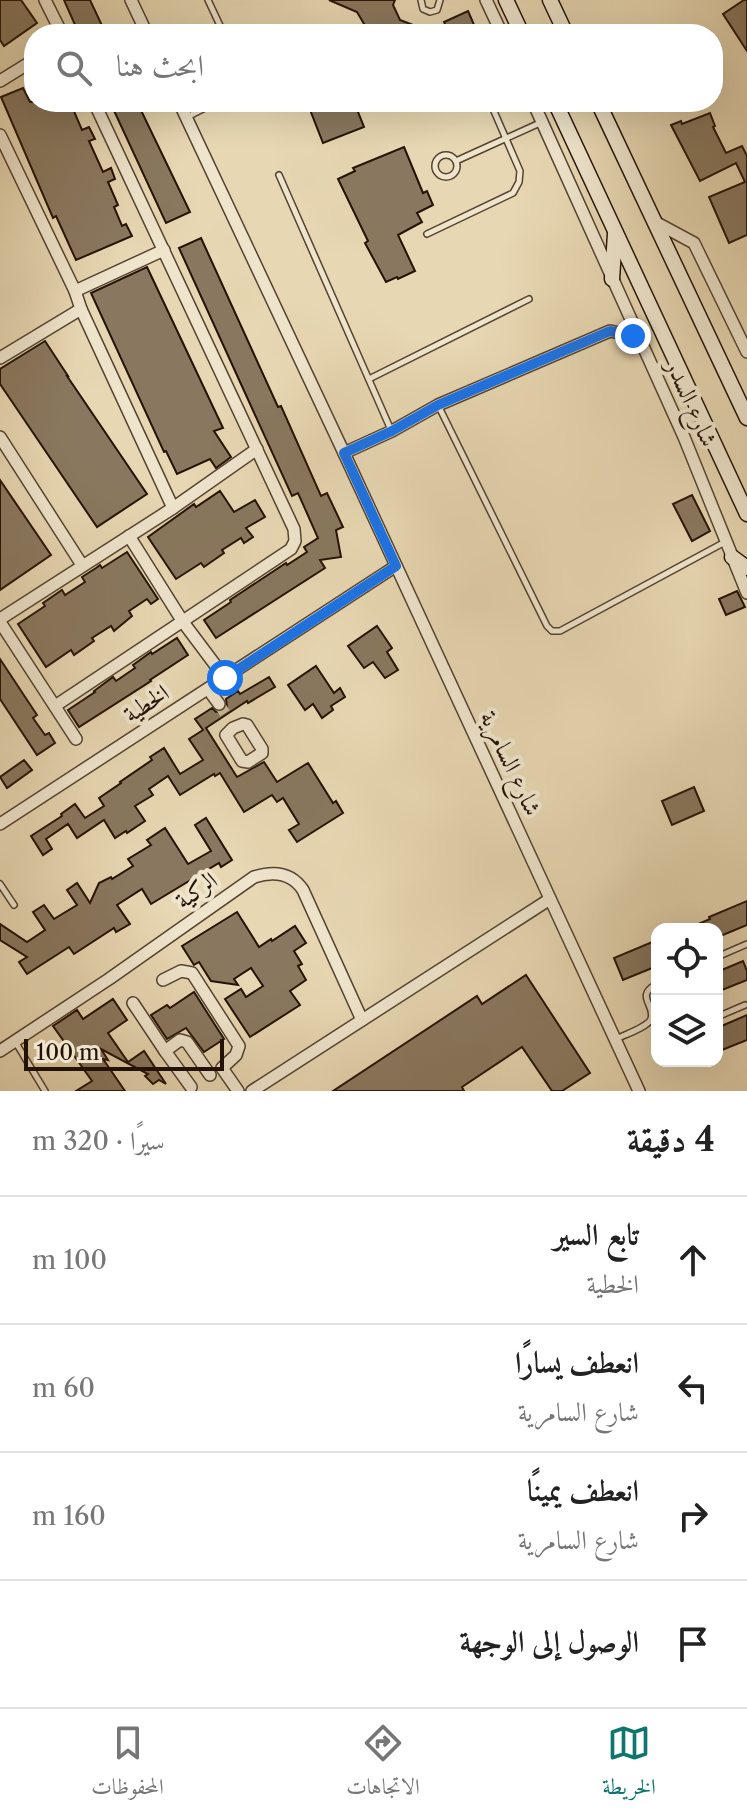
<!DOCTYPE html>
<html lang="ar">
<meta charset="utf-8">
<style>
body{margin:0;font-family:"Libre Caslon Text",Amiri,serif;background:#f2f2f2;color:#222;direction:rtl}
.controls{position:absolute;right:24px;bottom:24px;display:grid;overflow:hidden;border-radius:16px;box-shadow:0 8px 32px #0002}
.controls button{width:72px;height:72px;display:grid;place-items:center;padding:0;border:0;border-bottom:2px solid #e0e0e0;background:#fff;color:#222;font:40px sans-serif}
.scale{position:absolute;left:24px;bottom:20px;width:200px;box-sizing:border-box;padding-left:8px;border:4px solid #241206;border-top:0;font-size:22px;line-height:28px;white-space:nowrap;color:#241206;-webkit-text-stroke:6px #efe5cd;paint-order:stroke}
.stop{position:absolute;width:24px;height:24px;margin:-18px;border:6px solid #1a73e8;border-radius:50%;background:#fff}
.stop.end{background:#1a73e8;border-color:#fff;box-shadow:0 2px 8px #0008}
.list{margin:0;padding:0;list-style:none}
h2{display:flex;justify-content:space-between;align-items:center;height:104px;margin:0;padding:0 32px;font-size:34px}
h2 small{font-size:26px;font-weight:400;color:#767676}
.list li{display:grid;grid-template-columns:52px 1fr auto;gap:24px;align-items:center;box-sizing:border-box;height:128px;padding:0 32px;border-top:2px solid #e0e0e0}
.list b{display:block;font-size:30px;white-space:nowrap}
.list p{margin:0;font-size:26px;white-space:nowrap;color:#767676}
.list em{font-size:26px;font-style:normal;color:#767676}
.icon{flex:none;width:44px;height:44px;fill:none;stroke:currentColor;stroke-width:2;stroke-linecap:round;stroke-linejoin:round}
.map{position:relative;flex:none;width:747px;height:1091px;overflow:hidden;direction:ltr}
.search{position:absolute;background:#fff;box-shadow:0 8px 32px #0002;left:24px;right:24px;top:24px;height:88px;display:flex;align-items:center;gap:20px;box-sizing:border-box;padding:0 28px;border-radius:32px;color:#767676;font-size:30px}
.sheet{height:616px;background:#fff}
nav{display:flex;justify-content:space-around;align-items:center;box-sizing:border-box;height:112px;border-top:2px solid #e0e0e0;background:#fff;font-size:22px;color:#767676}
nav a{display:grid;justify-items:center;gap:4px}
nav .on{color:#0f766e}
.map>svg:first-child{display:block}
</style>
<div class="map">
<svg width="747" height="1091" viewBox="0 0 747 1091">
<rect width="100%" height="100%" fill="#e7d7b2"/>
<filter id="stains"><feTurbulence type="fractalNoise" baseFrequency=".0025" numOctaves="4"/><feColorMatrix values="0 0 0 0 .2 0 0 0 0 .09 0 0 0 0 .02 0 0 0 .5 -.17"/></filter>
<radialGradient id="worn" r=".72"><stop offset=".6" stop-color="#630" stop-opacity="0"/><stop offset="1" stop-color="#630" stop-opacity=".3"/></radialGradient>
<g fill="#89785f" stroke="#241206" stroke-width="2">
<polygon points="0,0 21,0 37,23 4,46 0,40"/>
<polygon points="64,0 90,0 106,34 79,34"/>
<polygon points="329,0 395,0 393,5 400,20 416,26 413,34 370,34 357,12"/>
<polygon points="744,0 747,0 747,51 723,14"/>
<polygon points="468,11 478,34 450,34 444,22"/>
<polygon points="23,88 30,102 70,102 82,130 89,127 95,139 89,141 103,172 111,168 115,179 108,182 118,205 114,207 122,226 126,224 132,236 76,260 56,216 53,218 1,97"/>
<polygon points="110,102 137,102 190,212 166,223"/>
<polygon points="307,102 354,102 364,127 323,143"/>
<polygon points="710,113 715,126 713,127 726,153 742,146 747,156 747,235 729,243 709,197 745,182 736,163 700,181 671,125 681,121 682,124"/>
<polygon points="404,147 423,193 427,191 433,205 417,213 422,222 398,235 415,271 398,279 397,277 386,282 365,243 368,241 338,179 355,171 353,168"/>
<polygon points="201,238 278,407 281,406 321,496 327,493 343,527 336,530 341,557 320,560 325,568 216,638 204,620 231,602 230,600 286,563 287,565 307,552 304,547 318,538 298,493 292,496 179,248"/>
<polygon points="147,267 223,428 214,431 231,457 216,468 210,459 177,474 166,451 164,452 91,293"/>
<polygon points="45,341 68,376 67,376 147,494 97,527 0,384 0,369"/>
<polygon points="0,480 51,555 0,590"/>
<polygon points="220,491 234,512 255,500 265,517 246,528 253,537 244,543 241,538 222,550 224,553 204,567 201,563 176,579 148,537 194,504 196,507"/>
<polygon points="692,495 710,531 692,541 673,504"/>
<polygon points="127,552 158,599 151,604 147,599 129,611 132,616 114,631 111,626 92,638 94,641 74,655 71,650 46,667 18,624 45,606 43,603 62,590 65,595 85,582 82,577 96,568 100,565 102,568"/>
<polygon points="737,591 745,607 726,615 719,599"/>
<polygon points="377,626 392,648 387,652 398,670 385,678 373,662 364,668 348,646"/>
<polygon points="177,638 188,655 150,680 151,681 79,727 68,710 95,692 94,691 113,677 116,681 135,668 133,665 151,652 152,654"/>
<polygon points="0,659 37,715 33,718 45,735 49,733 55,743 37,755 0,699"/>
<polygon points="316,666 334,693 340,688 345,697 331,706 333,710 322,718 313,704 305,710 288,685"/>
<polygon points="269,677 275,687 248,703 247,701 206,728 237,777 264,762 277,782 308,763 333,803 336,801 343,813 297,842 289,830 299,824 283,798 277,802 272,795 244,812 220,773 215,776 214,774 180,795 168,776 149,789 153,795 135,806 145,821 127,833 126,831 115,838 104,820 77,838 68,824 46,839 52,849 43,855 31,836 62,816 61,814 75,804 85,818 104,806 99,798 121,783 120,782 152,760 150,757 164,748 180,774 203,760 189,739 203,730 195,719 212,708 216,712 223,711 227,707 226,699 238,691 240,694"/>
<polygon points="24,760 32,770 7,788 0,777"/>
<polygon points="694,787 704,811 672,825 662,801"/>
<polygon points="206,818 232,860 221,867 219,863 151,904 142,889 117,905 130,924 116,932 114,928 74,954 69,947 27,974 19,962 27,957 0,940 0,924 27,942 45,930 33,912 44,905 54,919 77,905 67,890 77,883 90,903 99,883 111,877 112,879 133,866 128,859 151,845 147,840 165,828 188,864 211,851 195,825"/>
<polygon points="747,901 747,925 718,937 717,929 687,929 710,919 709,917"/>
<polygon points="237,912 259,947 271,939 272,941 295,926 306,943 294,951 302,964 298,966 306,980 290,991 300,1005 250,1037 225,999 241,989 246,997 263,986 251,968 234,979 238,985 211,981 199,962 194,965 182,946"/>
<polygon points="657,940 657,966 623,980 614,958"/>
<polygon points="743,961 747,971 747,980 717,992 717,972"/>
<polygon points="526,975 590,1073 562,1091 552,1091 522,1047 462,1087 464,1091 333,1091 477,996 482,1004"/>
<polygon points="194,992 224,1039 204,1052 186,1028 167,1039 151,1015 167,1005 170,1008"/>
<polygon points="113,999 127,1020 108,1033 128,1062 144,1051 166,1084 159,1080 153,1084 145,1076 148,1074 101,1049 108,1060 103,1059 125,1091 76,1091 92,1081 53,1026 77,1010 83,1019"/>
<polygon points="747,1015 747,1040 717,1052 717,1028"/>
</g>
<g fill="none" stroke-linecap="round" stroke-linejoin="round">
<polyline stroke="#cab998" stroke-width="11" stroke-dasharray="11 5.5" stroke-linecap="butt" points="219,704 226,715"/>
<defs>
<g id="service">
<polyline points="208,0 224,34"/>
<polyline points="421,0 423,9 430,12 437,10 440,0"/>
<polyline points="187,117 217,102"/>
<circle cx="446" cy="166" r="11"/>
<polyline points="456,161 542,122"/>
<polyline points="279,175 391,430"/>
<polyline points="427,234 513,193 519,182 520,171 490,102"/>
<polyline points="369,379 529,299"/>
<polyline points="438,405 547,626 552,631 560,631 725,542"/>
<polyline points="0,884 14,905"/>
<polyline points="717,957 747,944"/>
<polyline points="717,1017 745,1005"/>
<polyline points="651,1020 657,1028"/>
<path d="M616,1039c8,-4 32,-12 35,-20 5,-14 -17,-23 6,-35"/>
<polyline points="16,1043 45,1091"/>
</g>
<g id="minor">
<polyline points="45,0 62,34"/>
<polyline points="131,0 147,34"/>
<polyline points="486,0 502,34"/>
<polyline points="0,81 34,60"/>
<polyline points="179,102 344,453 639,1091"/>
<polyline points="533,102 684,437 747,593"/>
<polyline points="0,135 75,291 81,309 173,508"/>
<polyline points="655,222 694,243 747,352"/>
<polyline points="75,291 164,250"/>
<polyline points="0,358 81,309"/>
<polyline points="0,437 82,565"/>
<polyline points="344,453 392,431 438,405 610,331 633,336 638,341"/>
<polyline points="129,536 183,622 225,678"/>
<polyline points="0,619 173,508 257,449"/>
<polyline points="0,622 76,739"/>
<polyline points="208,689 219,704"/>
<polyline points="55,706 291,549 295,541 294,529 94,102"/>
<polygon points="243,724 247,725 262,749 262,753 248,762 242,761 226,735 233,728"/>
<polyline points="0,824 396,566"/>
<polyline points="163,980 181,971 192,973 239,1046 236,1055 222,1068 238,1091"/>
<polyline points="133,1003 165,1051"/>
<path d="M0,1051l109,-72 145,-102c19,-6 37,-5 49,13l59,130"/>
<polyline points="191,1087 165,1051 180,1040 187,1042 210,1075"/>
<polyline points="252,1091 550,899"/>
</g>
<g id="secondary">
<polyline points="506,0 522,34"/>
<polyline points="550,0 566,34"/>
<polyline points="555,102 747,514"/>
<polyline points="598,102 747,418"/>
<polyline points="612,279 615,234"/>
<polyline points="732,557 747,568"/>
</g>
</defs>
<use href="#service" stroke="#554331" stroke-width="8"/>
<use href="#minor" stroke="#554331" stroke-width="14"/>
<use href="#secondary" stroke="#241206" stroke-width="17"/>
<use href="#service" stroke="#efe5cd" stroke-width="5"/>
<use href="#minor" stroke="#efe5cd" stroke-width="11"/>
<use href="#secondary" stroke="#efe5cd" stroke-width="14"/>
</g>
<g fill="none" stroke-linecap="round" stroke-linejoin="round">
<polyline stroke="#1a73e8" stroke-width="10" points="225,678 396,566 344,453 392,431 438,405 610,331 633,336"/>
</g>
<g text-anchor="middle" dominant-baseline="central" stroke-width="8" stroke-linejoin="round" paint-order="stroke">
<g font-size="24" fill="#241206" stroke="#efe5cd">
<text transform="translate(692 403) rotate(66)">شارع السدر</text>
<text transform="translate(146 703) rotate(-33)">الخطية</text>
<text transform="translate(511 763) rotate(65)">شارع السامرية</text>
<text transform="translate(196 890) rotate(-35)">الركية</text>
</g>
</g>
<rect width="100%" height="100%" filter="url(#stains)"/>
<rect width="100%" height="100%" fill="url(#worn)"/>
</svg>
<div class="controls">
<button><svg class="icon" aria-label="locate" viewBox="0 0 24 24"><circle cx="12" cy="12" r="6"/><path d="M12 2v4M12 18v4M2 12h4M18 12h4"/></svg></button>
<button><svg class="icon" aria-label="layers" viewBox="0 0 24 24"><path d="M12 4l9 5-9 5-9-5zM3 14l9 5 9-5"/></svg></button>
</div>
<div class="scale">100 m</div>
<div class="stop" style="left:225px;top:678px"></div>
<div class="stop end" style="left:633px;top:336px"></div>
<div class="search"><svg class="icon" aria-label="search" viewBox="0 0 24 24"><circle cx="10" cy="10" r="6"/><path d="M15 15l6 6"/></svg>ابحث هنا</div>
</div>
<section class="sheet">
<h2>4 دقيقة<small>سيرًا · 320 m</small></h2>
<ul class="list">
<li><svg class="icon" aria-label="ahead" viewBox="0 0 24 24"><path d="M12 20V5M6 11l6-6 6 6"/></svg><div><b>تابع السير</b><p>الخطية</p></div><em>100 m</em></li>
<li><svg class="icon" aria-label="left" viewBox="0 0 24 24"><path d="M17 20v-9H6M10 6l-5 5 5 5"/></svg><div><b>انعطف يسارًا</b><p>شارع السامرية</p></div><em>60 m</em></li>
<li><svg class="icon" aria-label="right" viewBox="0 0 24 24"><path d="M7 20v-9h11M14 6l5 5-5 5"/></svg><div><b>انعطف يمينًا</b><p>شارع السامرية</p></div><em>160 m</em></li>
<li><svg class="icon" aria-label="arrive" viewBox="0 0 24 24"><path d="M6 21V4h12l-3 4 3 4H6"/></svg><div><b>الوصول إلى الوجهة</b></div></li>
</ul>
</section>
<nav>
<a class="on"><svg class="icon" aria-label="map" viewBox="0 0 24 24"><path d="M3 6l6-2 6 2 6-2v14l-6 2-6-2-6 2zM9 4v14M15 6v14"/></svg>الخريطة</a>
<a><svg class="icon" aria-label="directions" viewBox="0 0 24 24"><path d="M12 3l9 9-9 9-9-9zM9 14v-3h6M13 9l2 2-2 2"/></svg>الاتجاهات</a>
<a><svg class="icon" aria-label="saved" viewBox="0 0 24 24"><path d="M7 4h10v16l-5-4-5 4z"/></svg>المحفوظات</a>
</nav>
